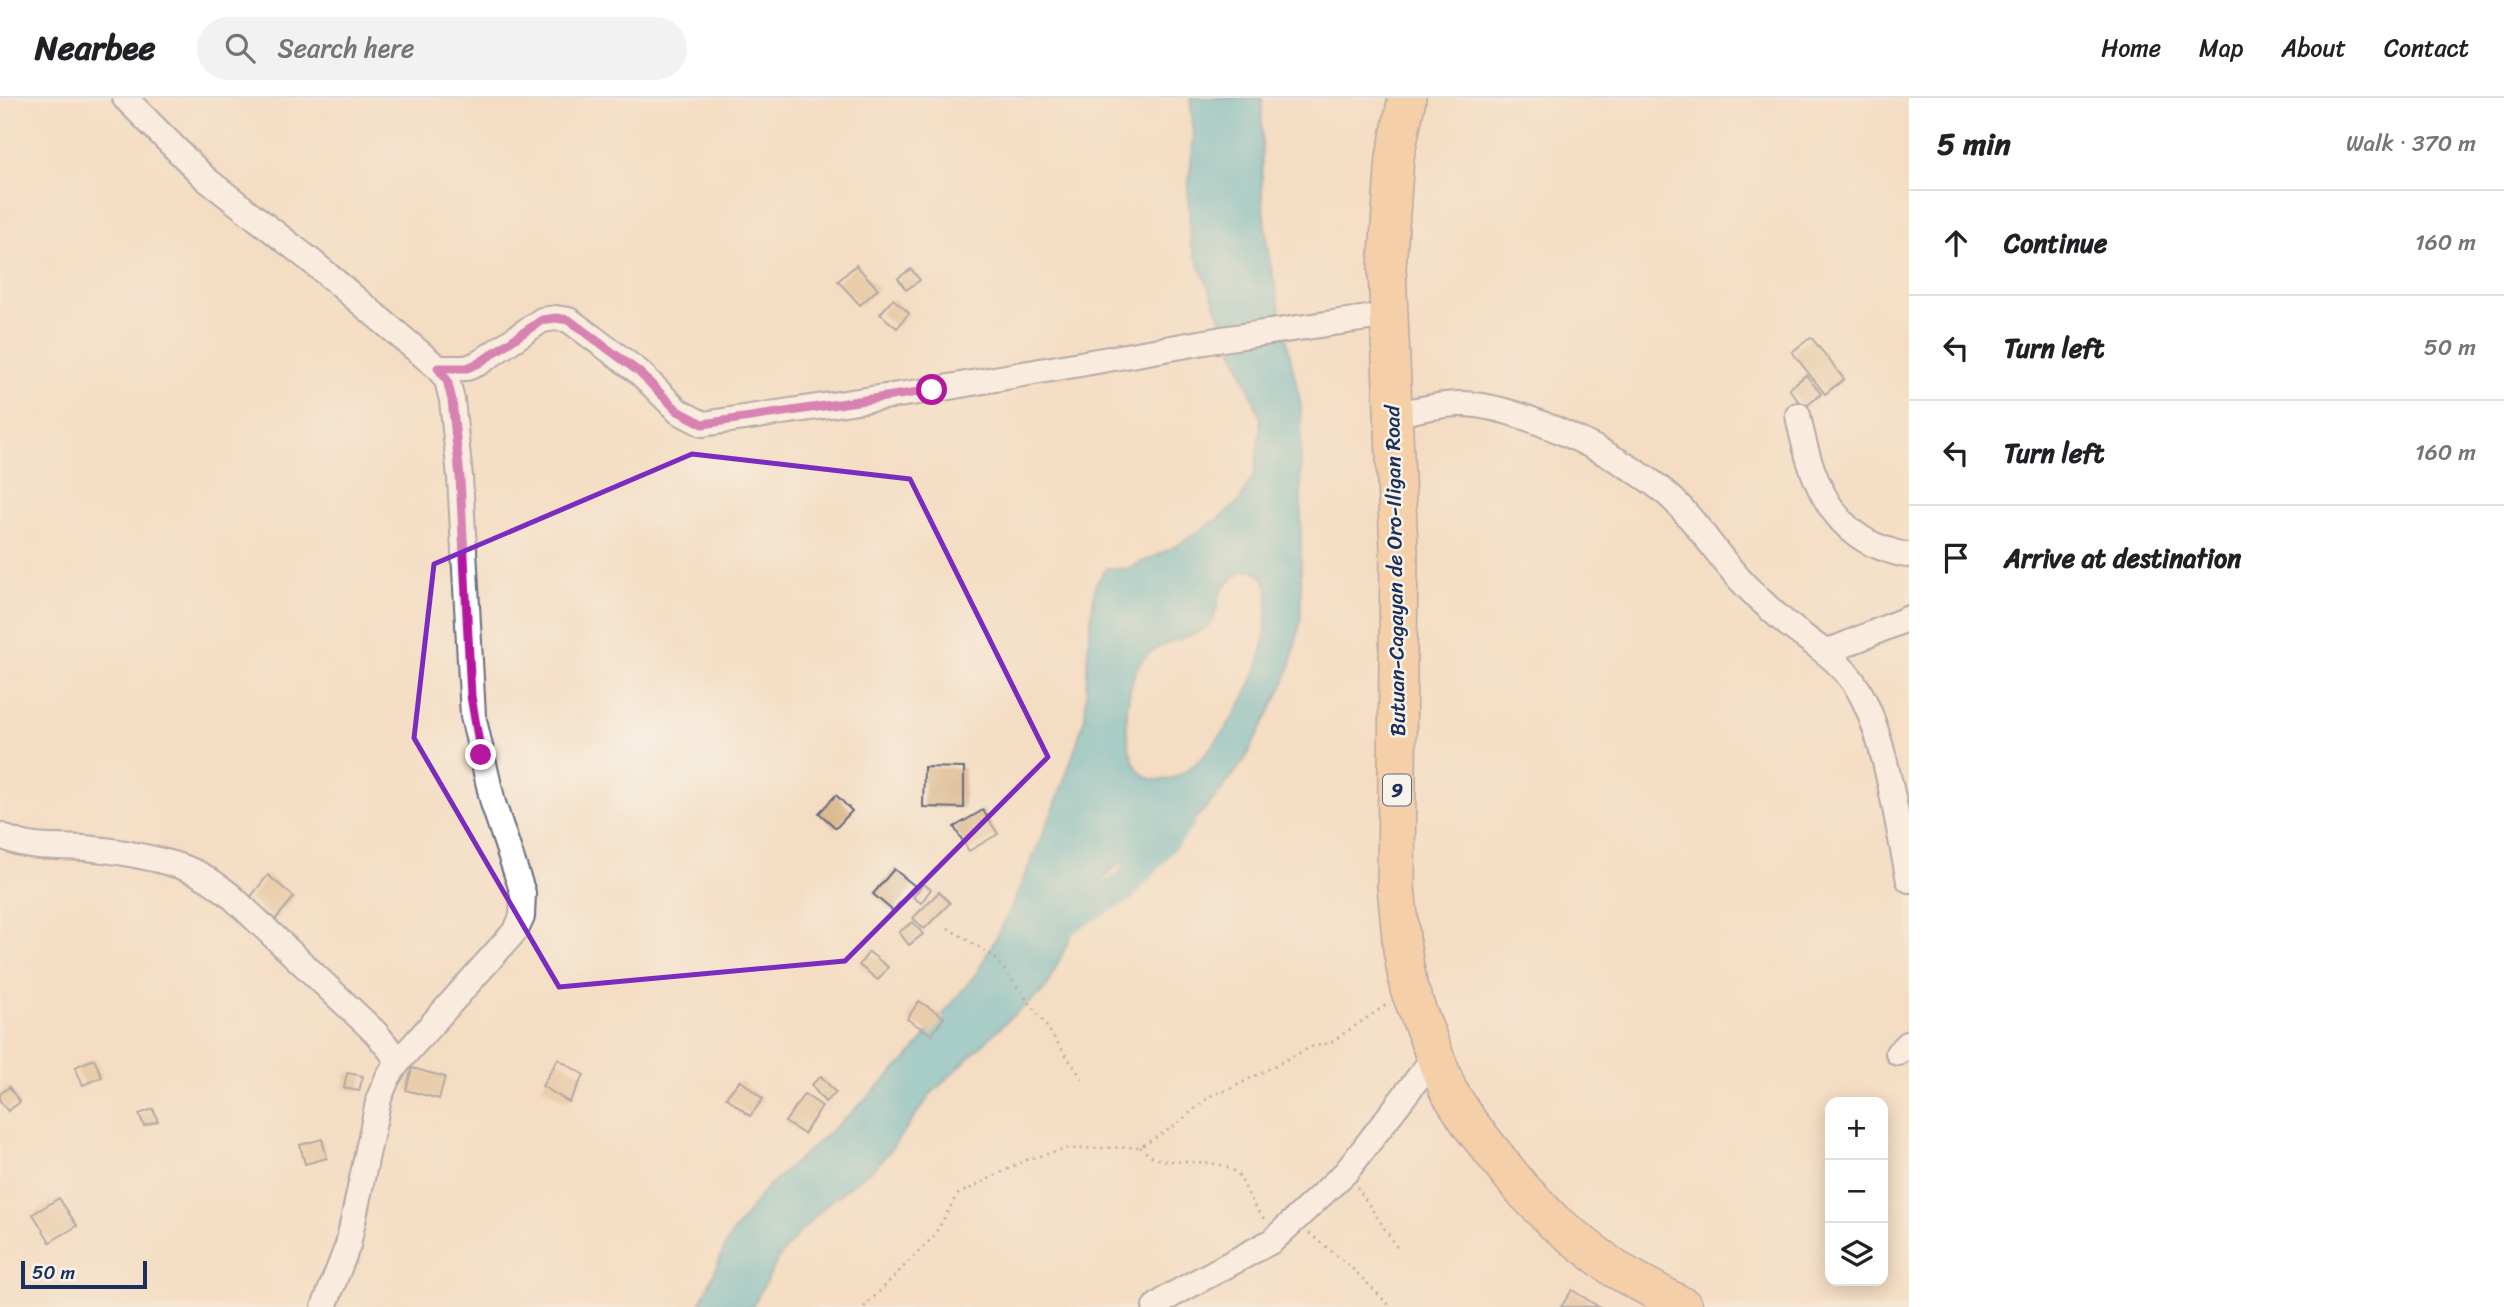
<!DOCTYPE html>
<meta charset="utf-8">
<style>
body{margin:0;font-family:Sriracha,sans-serif;background:#f2f2f2;color:#202124}
.controls{position:absolute;right:21px;bottom:21px;display:grid;overflow:hidden;border-radius:14px;box-shadow:0 4px 18px #0003}
.controls button{width:63px;height:63px;display:grid;place-items:center;padding:0;border:0;border-bottom:2px solid #e0e0e0;background:#fff;color:#202124;font:35px sans-serif}
.scale{position:absolute;left:21px;bottom:18px;width:126px;box-sizing:border-box;padding-left:7px;border:4px solid #1b2f5e;border-top:0;font-size:19px;line-height:24px;white-space:nowrap;color:#1b2f5e;-webkit-text-stroke:5px #f7f3e8;paint-order:stroke}
.stop{position:absolute;width:21px;height:21px;margin:-16px;border:5px solid #b5179e;border-radius:50%;background:#fff}
.stop.end{background:#b5179e;border-color:#fff;box-shadow:0 2px 7px #0008}
.list{margin:0;padding:0;list-style:none}
h2{display:flex;justify-content:space-between;align-items:center;height:91px;margin:0;padding:0 28px;font-size:30px}
h2 small{font-size:23px;font-weight:400;color:#757577}
.list li{display:grid;grid-template-columns:46px 1fr auto;gap:21px;align-items:center;box-sizing:border-box;height:105px;padding:0 28px;border-top:2px solid #e0e0e0}
.list b{display:block;font-size:26px;white-space:nowrap}
.list em{font-size:23px;font-style:normal;color:#757577}
.icon{flex:none;width:38px;height:38px;fill:none;stroke:currentColor;stroke-width:2;stroke-linecap:round;stroke-linejoin:round}
.map{position:relative;flex:none;width:1909px;height:1209px;overflow:hidden}
header{display:flex;align-items:center;gap:42px;box-sizing:border-box;height:98px;padding:0 35px;background:#fff;border-bottom:2px solid #e0e0e0}
header strong{font-size:33px}
nav{display:flex;gap:38px;margin-inline-start:auto;font-size:24px}
.search{width:490px;height:63px;background:#f2f2f2;display:flex;align-items:center;gap:18px;box-sizing:border-box;padding:0 24px;border-radius:38px;color:#757577;font-size:26px}
main{display:flex}
aside{flex:1;background:#fff}
.map>svg:first-child{display:block}
</style>
<header>
<strong>Nearbee</strong>
<div class="search"><svg class="icon" aria-label="search" viewBox="0 0 24 24"><circle cx="10" cy="10" r="6"/><path d="M15 15l6 6"/></svg>Search here</div>
<nav><a>Home</a><a>Map</a><a>About</a><a>Contact</a></nav>
</header>
<main>
<div class="map">
<svg width="1909" height="1209" viewBox="0 0 1909 1209">
<rect width="100%" height="100%" fill="#f7f3e8"/>
<filter id="ink" filterUnits="userSpaceOnUse"><feTurbulence type="fractalNoise" baseFrequency=".0143" numOctaves="2"/><feDisplacementMap in="SourceGraphic" scale="14" xChannelSelector="R" yChannelSelector="G"/><feConvolveMatrix kernelMatrix="1 2 1 2 8 2 1 2 1" color-interpolation-filters="sRGB"/></filter>
<filter id="wash" filterUnits="userSpaceOnUse"><feTurbulence type="fractalNoise" baseFrequency=".00686" numOctaves="4" result="noise"/><feDisplacementMap in="SourceGraphic" scale="28" xChannelSelector="R" yChannelSelector="G"/><feGaussianBlur stdDeviation="1.57" result="paint"/><feColorMatrix in="noise" values="0 0 0 0 0 0 0 0 0 0 0 0 0 0 0 0 0 1.4 0 .05"/><feComposite in="paint" operator="in"/></filter>
<g filter="url(#wash)">
<rect width="100%" height="100%" fill="#f4ddc2"/>
<path fill="#4db8c9" stroke="#347494" stroke-width="2" fill-rule="evenodd" d="M1190,0h72v96l6,59 33,153v213l-10,45 -8,22 -39,75 -27,35 -35,37 -20,13 -44,18 -17,17 -12,17 -44,92 -34,27 -79,76 -43,59 -14,15 -48,37 -28,29 -20,25 -27,49h-53l30,-69 37,-50 84,-74 58,-56 70,-87 29,-54 47,-109 19,-53 12,-38 3,-69 7,-63 12,-17 19,1 30,-13 18,-9 44,-28 21,-17 16,-30 6,-53 -70,-175 -3,-53 6,-56zM1242,473h13c3,3 9,8 11,12 4,8 2,22 1,31 -1,19 -5,41 -11,58 -12,33 -56,107 -95,108 -45,2 -39,-93 -20,-118 15,-21 46,-21 65,-34 11,-8 10,-23 14,-34 5,-10 14,-17 22,-23z"/>
<g fill="none" stroke-linecap="round" stroke-linejoin="round">
<polyline stroke="#4db8c9" stroke-width="30" points="1052,837 1067,821 1124,789 1180,722"/>
</g>
<g id="blocks">
<g fill="#dbba8f">
<polygon points="856,167 878,191 860,207 838,183"/>
<polygon points="911,171 920,182 906,192 898,180"/>
<polygon points="893,201 909,215 897,230 880,216"/>
<polygon points="1811,239 1844,281 1825,296 1792,254"/>
<polygon points="1806,277 1821,296 1804,310 1789,291"/>
<polygon points="924,669 964,670 964,710 923,709"/>
<polygon points="836,697 852,713 836,730 819,715"/>
<polygon points="983,712 998,736 969,753 954,729"/>
<polygon points="894,771 915,788 893,813 873,796"/>
<polygon points="268,777 294,799 275,822 249,801"/>
<polygon points="923,786 931,791 921,805 913,799"/>
<polygon points="939,794 950,805 924,831 913,820"/>
<polygon points="913,824 923,836 909,847 899,834"/>
<polygon points="869,854 888,869 878,882 859,867"/>
<polygon points="919,903 944,919 932,937 907,921"/>
<polygon points="94,961 102,979 83,987 75,969"/>
<polygon points="558,961 584,977 569,1004 542,988"/>
<polygon points="412,970 445,979 439,1001 406,992"/>
<polygon points="347,975 363,978 359,993 344,990"/>
<polygon points="821,978 836,995 825,1004 811,987"/>
<polygon points="740,982 763,1001 750,1018 726,999"/>
<polygon points="9,989 20,1004 8,1013 0,1003 0,996"/>
<polygon points="804,996 822,1008 804,1036 785,1024"/>
<polygon points="153,1011 158,1023 144,1028 139,1016"/>
<polygon points="322,1041 327,1060 305,1066 300,1047"/>
<polygon points="59,1100 77,1128 50,1144 33,1116"/>
<polygon points="1572,1192 1599,1209 1561,1209"/>
</g>
</g>
</g>
<g filter="url(#ink)">
<use href="#blocks" fill-opacity="0" stroke="#676c81" stroke-width="2"/>
<g fill="none" stroke-linecap="round" stroke-linejoin="round">
<defs>
<g id="minor">
<polyline points="125,0 206,81 310,162 438,270 447,282 452,302 460,379 473,618 493,705 523,795 522,819 516,832 399,963 388,979 379,1000 348,1147 324,1209"/>
<polyline points="438,270 467,270 479,265 542,222 556,220 569,222 639,274 678,313 703,326 932,292 1222,241 1389,217"/>
<path d="M1392,317c22,-4 45,-11 68,-11 58,0 163,53 207,90 27,24 45,54 69,81 10,12 22,23 34,34 33,32 73,46 94,91 24,51 33,124 45,180"/>
<path d="M1798,317c10,53 29,114 84,133 9,3 18,7 27,7"/>
<polyline points="1827,554 1909,520"/>
<path d="M0,737c27,15 54,11 84,13 31,2 87,12 115,26 11,6 21,13 31,21l146,138 23,28"/>
<polyline points="1898,955 1909,945"/>
<polyline points="1155,1209 1172,1197 1272,1143 1346,1074 1435,958"/>
</g>
<polyline id="highway" points="1407,0 1395,59 1387,170 1399,452 1396,788 1402,851 1409,891 1448,992 1470,1026 1521,1090 1555,1125 1615,1171 1684,1209"/>
</defs>
<use href="#minor" stroke="#676c81" stroke-width="28"/>
<use href="#highway" stroke="#676c81" stroke-width="40"/>
<g stroke="#676c81" stroke-width="2.5" stroke-dasharray="2 5" stroke-linecap="butt">
<polyline points="948,830 993,858 1036,913 1085,985"/>
<path d="M1140,1049c4,3 8,8 13,10 22,9 59,0 80,13 12,8 16,36 32,49"/>
<polyline points="1357,1089 1398,1151"/>
<polyline points="1309,1135 1353,1171 1391,1209"/>
<polyline points="864,1209 934,1138 957,1097 1028,1061 1067,1051 1140,1049 1173,1029 1210,998 1230,991 1311,949 1330,945 1386,907"/>
</g>
<use href="#minor" stroke="#fff" stroke-width="24"/>
<use href="#highway" stroke="#f6be87" stroke-width="37"/>
</g>
</g>
<g fill="none" stroke-linecap="round" stroke-linejoin="round" filter="url(#ink)">
<polyline stroke="#b5179e" stroke-width="9" points="481,657 471,598 460,379 452,302 447,282 438,270 467,270 479,265 542,222 556,220 569,222 639,274 678,313 703,326 932,292"/>
</g>
<path d="M0 0H1909V1209H0ZM692,356l218,25 138,278 -203,204 -286,26 -145,-249 20,-174z" fill="#f4ddc2" fill-opacity=".55" fill-rule="evenodd"/>
<path fill="none" stroke="#7b2cbf" stroke-width="5" stroke-linejoin="round" d="M692,356l218,25 138,278 -203,204 -286,26 -145,-249 20,-174z"/>
<g text-anchor="middle" dominant-baseline="central" stroke-width="5" stroke-linejoin="round" paint-order="stroke">
<rect fill="#f7f3e8" stroke="#5d6a87" stroke-width="2" x="1383" y="676.5" width="28" height="31" rx="5"/>
<g font-size="19" font-weight="bold" fill="#1b2f5e">
<text x="1397" y="692">9</text>
</g>
<g font-size="21" fill="#1b2f5e" stroke="#f7f3e8">
<text transform="translate(1395 473) rotate(-91)">Butuan-Cagayan de Oro-Iligan Road</text>
</g>
</g>
</svg>
<div class="controls">
<button>+</button>
<button>−</button>
<button><svg class="icon" aria-label="layers" viewBox="0 0 24 24"><path d="M12 4l9 5-9 5-9-5zM3 14l9 5 9-5"/></svg></button>
</div>
<div class="scale">50 m</div>
<div class="stop" style="left:932px;top:292px"></div>
<div class="stop end" style="left:481px;top:657px"></div>
</div>
<aside>
<h2>5 min<small>Walk · 370 m</small></h2>
<ul class="list">
<li><svg class="icon" aria-label="ahead" viewBox="0 0 24 24"><path d="M12 20V5M6 11l6-6 6 6"/></svg><div><b>Continue</b></div><em>160 m</em></li>
<li><svg class="icon" aria-label="left" viewBox="0 0 24 24"><path d="M17 20v-9H6M10 6l-5 5 5 5"/></svg><div><b>Turn left</b></div><em>50 m</em></li>
<li><svg class="icon" aria-label="left" viewBox="0 0 24 24"><path d="M17 20v-9H6M10 6l-5 5 5 5"/></svg><div><b>Turn left</b></div><em>160 m</em></li>
<li><svg class="icon" aria-label="arrive" viewBox="0 0 24 24"><path d="M6 21V4h12l-3 4 3 4H6"/></svg><div><b>Arrive at destination</b></div></li>
</ul>
</aside>
</main>
